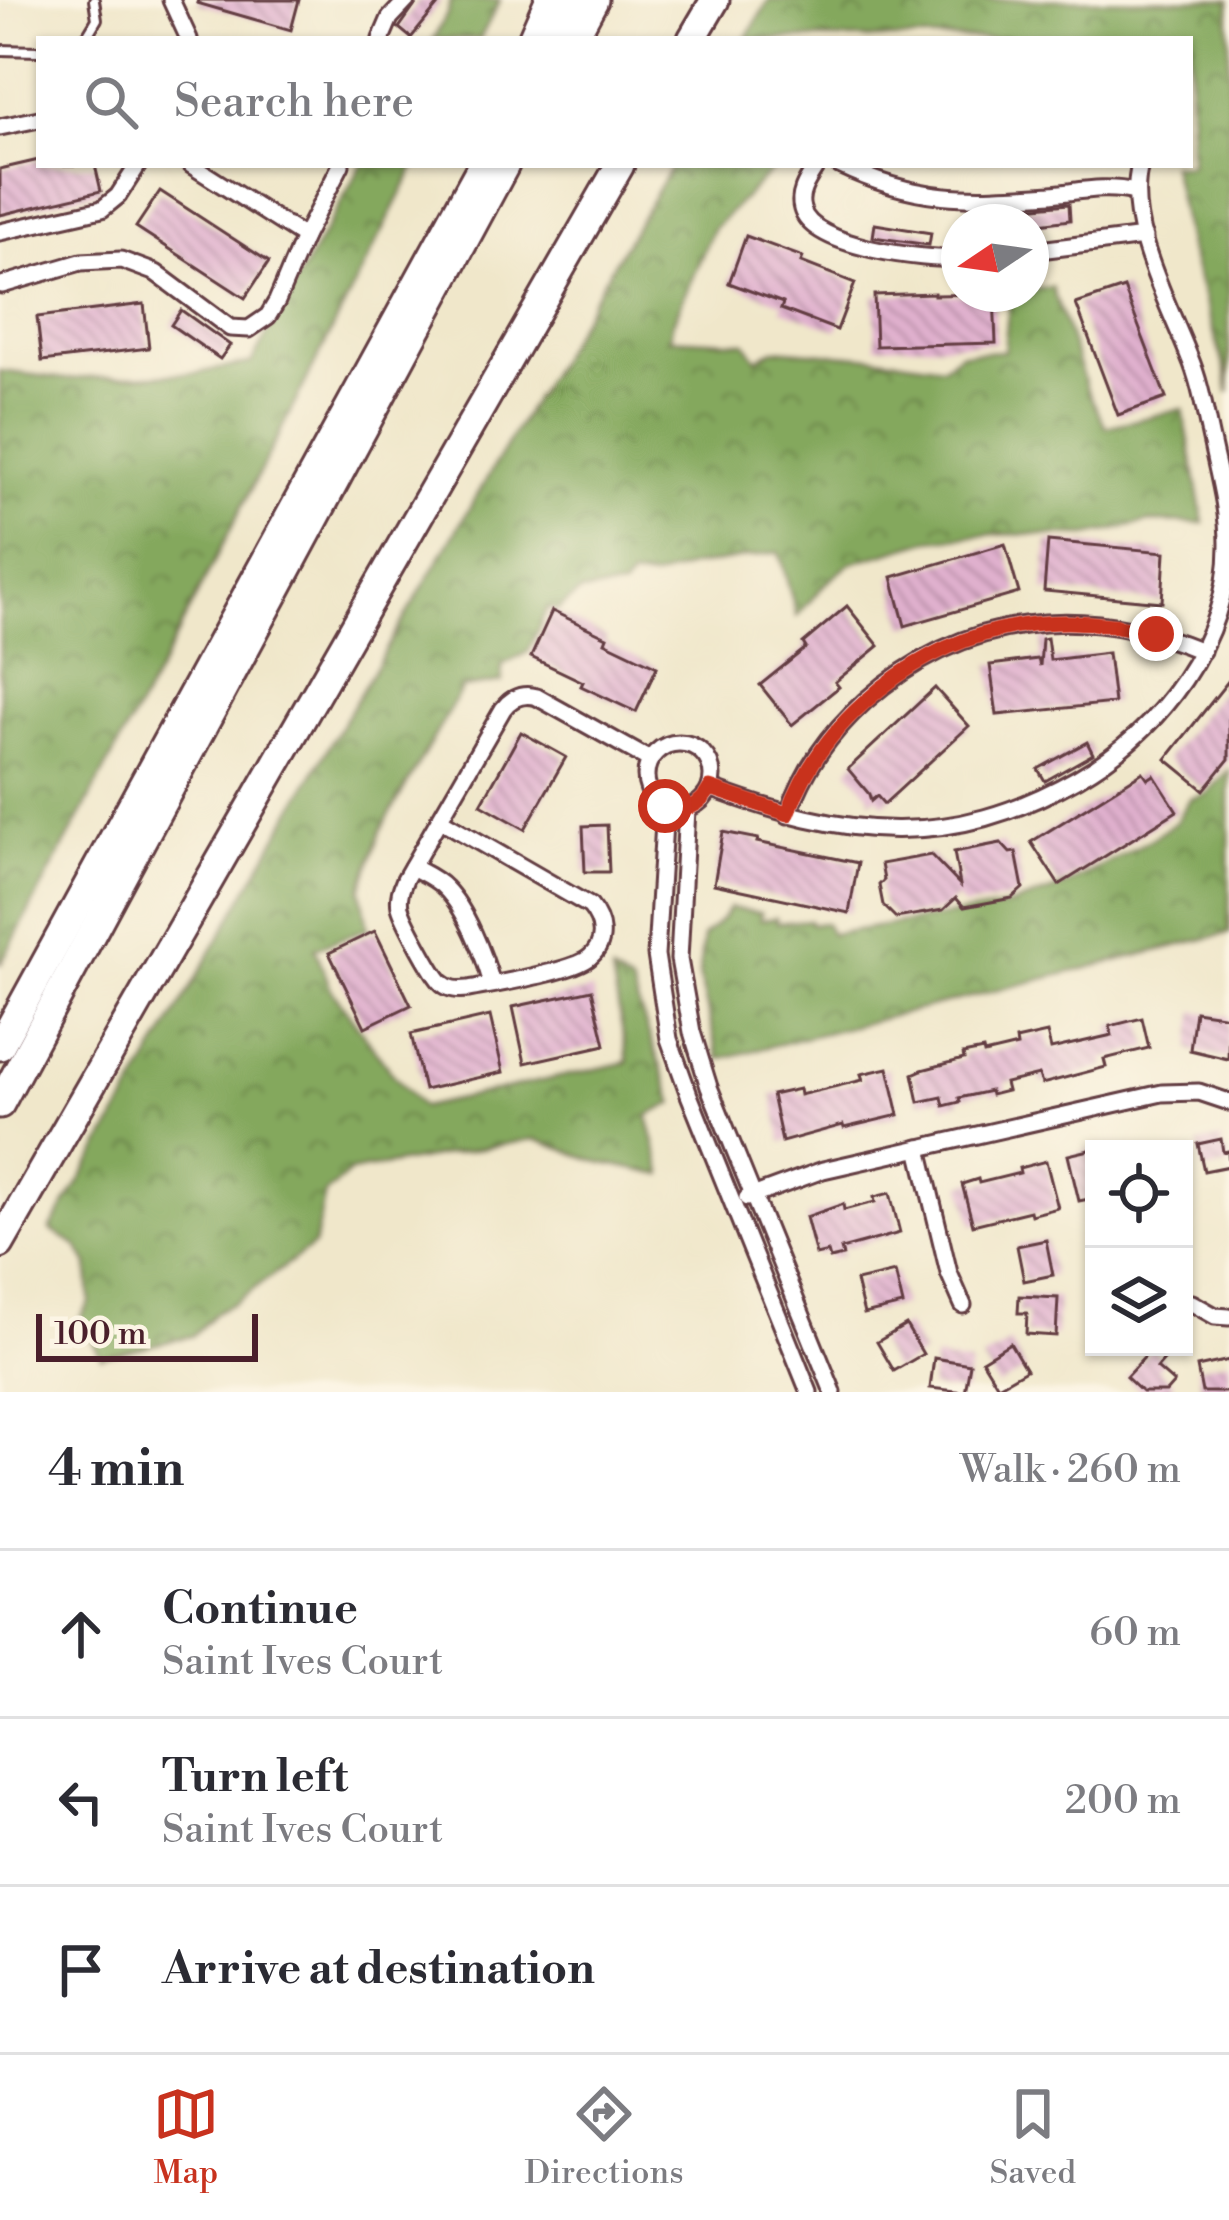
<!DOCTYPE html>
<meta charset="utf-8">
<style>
body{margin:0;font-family:"Libre Bodoni",serif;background:#f2f2f3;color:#2b2b33}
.controls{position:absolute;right:36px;bottom:36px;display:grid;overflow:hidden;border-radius:0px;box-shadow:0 3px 9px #0004}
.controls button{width:108px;height:108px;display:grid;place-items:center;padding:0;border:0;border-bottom:3px solid #e1e1e2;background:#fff;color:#2b2b33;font:60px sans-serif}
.compass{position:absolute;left:941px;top:204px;width:108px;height:108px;border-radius:50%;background:#fff;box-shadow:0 3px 9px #0004;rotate:257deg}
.scale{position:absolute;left:36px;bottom:30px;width:222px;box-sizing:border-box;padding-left:12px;border:6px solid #4a1f2b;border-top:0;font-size:33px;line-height:42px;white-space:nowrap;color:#4a1f2b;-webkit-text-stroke:9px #fcf5e5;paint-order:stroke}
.stop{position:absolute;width:36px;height:36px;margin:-27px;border:9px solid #c8321e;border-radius:50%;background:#fff}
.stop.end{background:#c8321e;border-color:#fff;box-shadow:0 3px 12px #0008}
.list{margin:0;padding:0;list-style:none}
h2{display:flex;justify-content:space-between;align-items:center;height:156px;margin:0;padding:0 48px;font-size:51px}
h2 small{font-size:39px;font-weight:400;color:#7c7c81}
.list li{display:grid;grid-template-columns:78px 1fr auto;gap:36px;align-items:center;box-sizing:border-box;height:168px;padding:0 48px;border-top:3px solid #e1e1e2}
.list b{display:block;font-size:45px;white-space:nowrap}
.list p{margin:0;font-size:39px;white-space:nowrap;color:#7c7c81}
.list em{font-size:39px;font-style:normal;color:#7c7c81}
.icon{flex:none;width:66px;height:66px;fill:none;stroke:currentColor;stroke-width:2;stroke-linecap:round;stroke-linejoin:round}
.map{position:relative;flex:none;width:1229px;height:1392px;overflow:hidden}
.search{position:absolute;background:#fff;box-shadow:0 3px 9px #0004;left:36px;right:36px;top:36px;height:132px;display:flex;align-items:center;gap:30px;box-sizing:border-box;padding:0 42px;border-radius:0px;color:#7c7c81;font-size:45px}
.sheet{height:660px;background:#fff}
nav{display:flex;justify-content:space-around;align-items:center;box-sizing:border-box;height:168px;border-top:3px solid #e1e1e2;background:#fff;font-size:33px;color:#7c7c81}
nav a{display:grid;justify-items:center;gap:6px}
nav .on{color:#c8321e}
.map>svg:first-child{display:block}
</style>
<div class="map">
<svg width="1229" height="1392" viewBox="0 0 1229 1392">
<defs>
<pattern id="forest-crowns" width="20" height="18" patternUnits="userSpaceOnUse" patternTransform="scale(3)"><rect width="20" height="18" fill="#84a85d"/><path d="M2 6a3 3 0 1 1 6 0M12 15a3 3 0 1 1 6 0" fill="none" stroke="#6e884d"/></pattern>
<pattern id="building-back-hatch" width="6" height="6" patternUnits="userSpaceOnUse" patternTransform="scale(3)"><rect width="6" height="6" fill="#e0b0ce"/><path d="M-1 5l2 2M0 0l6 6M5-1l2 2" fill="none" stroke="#b88fa7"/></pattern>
</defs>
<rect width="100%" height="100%" fill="#fcf5e5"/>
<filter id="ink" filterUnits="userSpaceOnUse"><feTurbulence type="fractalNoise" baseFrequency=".00833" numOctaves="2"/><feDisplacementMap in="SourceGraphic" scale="24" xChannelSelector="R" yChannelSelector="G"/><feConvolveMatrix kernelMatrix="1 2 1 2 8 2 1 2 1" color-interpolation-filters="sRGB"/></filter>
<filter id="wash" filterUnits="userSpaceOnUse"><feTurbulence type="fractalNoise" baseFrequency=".004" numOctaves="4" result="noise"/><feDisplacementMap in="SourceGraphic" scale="48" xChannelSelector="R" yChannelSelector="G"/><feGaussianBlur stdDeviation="2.7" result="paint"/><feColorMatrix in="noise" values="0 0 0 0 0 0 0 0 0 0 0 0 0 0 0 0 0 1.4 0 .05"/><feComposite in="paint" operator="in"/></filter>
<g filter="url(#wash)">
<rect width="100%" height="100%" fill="#f0e7ca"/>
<g fill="url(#forest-crowns)" stroke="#676444" stroke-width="3">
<polygon points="451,0 500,0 480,39 433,39 447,14"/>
<polygon points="769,0 1229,0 1229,393 1226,372 1188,247 1171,165 1190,165 1190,39 746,39"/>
<polygon points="362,165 416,165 160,668 0,965 0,371 66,379 197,373 251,363"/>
<polygon points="672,165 777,165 713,229 672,325 670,338 745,342 757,359 774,349 886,358 943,366 960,353 1004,351 1010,294 1031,294 1031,290 1052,287 1087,390 1106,427 1183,409 1204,523 1150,522 1087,536 995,534 929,540 851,563 824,585 797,616 779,552 689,567 655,578 631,578 622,588 580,592 558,610 547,608 528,652 502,665 502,682 462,688 382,828 361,889 368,928 315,948 331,989 391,1072 422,1107 628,1062 612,973 631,985 674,1103 648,1116 663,1175 599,1162 534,1139 350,1172 325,1194 314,1245 236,1302 219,1310 192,1336 101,1357 80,1318 90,1302 88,1265 77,1246 50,1230 99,1149 333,739"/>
<polygon points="1229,770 1229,933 719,1059 699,975 703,936 721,920 729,908 761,913 760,920 776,918 777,923 809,920 811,924 825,923 831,934 1005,907 1063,887 1153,838 1176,822 1190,799 1207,794"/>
</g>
<g id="blocks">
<g fill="url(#building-back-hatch)">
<polygon points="198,0 299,0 291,30 197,3"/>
<polygon points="442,0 411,38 399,28 419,0"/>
<polygon points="39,160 39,165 95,165 101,191 0,215 0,169"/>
<polygon points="160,191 269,262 245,298 136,227"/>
<polygon points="1069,204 1070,220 1031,225 1031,222 1014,222 1013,209"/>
<polygon points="875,224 931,233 929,245 873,237"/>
<polygon points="746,236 803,257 801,262 855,283 837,330 781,309 783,303 729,283"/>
<polygon points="1124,288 1166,398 1118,415 1076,304"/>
<polygon points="934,293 934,295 994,294 996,343 876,346 874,295"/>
<polygon points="144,304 149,348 42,361 37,317"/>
<polygon points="181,310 230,345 220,359 171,325"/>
<polygon points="1048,541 1165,552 1162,602 1044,591"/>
<polygon points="1005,544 1019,593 905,626 892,577"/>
<polygon points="847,606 879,646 835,682 839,687 792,725 760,685 806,648 803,643"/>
<polygon points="552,611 607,637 605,642 657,667 636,712 581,686 583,682 531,657"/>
<polygon points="1047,638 1050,660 1108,653 1114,703 997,715 990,665 1038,659 1040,666 1042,639"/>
<polygon points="1229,680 1229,759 1204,790 1166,759"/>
<polygon points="935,688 969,726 884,804 877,796 871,801 869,794 848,769"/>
<polygon points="521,732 566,757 525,829 481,804"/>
<polygon points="1087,742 1093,754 1045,781 1038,769"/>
<polygon points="1143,772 1148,779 1154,775 1177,811 1059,885 1031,842"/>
<polygon points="607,825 609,872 585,872 583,826"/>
<polygon points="723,832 758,839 757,842 858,863 849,913 714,884"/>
<polygon points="1001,843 1010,853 1016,852 1023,888 1012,898 964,907 956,898 943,910 896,918 883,905 879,885 884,880 881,864 931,855 960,885 954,852"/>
<polygon points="375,931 411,1005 365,1027 329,953"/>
<polygon points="592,990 605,1045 525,1063 513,1007"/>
<polygon points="1195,1011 1229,1016 1228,1059 1190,1050"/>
<polygon points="490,1016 503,1072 424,1090 411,1034"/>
<polygon points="1142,1018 1149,1048 1104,1059 1106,1067 1042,1084 1039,1075 1005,1083 1007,1091 991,1095 990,1091 959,1098 960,1102 944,1106 942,1097 919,1102 913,1074 922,1070 964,1059 963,1054 983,1050 984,1054 1017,1046 1016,1040 1047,1033 1051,1049 1112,1035 1110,1026"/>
<polygon points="888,1068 899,1115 844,1128 843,1125 782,1142 772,1095 799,1089 800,1095 863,1080 861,1074"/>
<polygon points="1221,1139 1223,1152 1228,1151 1229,1166 1204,1171 1198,1144"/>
<polygon points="1094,1149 1094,1198 1079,1201 1068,1155"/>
<polygon points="1046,1161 1058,1208 1031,1215 1030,1211 973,1225 962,1184 978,1179 979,1183 1020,1173 1019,1168"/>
<polygon points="890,1193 900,1233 841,1249 843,1256 830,1259 828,1252 816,1255 806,1217 843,1204 844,1210 875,1202 874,1197"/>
<polygon points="1046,1240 1053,1275 1024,1281 1017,1246"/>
<polygon points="895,1272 903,1305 864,1314 856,1281"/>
<polygon points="1019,1296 1058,1298 1056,1336 1026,1334 1027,1313 1018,1313"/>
<polygon points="906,1325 923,1354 894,1371 877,1342"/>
<polygon points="1010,1343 1026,1370 998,1386 982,1360"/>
<polygon points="1152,1349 1164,1360 1157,1368 1174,1383 1166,1392 1142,1392 1126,1377"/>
<polygon points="934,1358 970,1364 965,1392 930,1388"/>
<polygon points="1229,1360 1229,1392 1202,1392 1197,1367"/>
</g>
</g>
</g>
<g filter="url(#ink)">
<use href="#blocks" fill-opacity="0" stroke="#633d43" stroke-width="3"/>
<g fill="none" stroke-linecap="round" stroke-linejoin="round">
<defs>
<g id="service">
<polyline points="85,39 97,19 94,0"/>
<polyline points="0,50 39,51"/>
</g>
<g id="minor">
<polyline points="171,0 189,39"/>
<polyline points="381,39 390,18 407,0"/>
<polyline points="0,127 39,119"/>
<polyline points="191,165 304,237"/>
<path d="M817,165c-8,13 -20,28 -15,44 10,39 123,51 157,49"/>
<path d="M839,165c77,37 129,35 212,29 30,-3 55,-9 84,-2"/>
<polyline points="0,232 102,209 118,196 138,165"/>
<polyline points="1031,251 1144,237"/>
<polyline points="2,285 81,262 121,260 156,273 230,328 249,329 268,316 277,301 304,237 341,165"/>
<circle cx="679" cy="776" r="33"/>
<path d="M710,788c135,50 238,64 368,-10 82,-47 151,-137 150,-235 0,-33 -9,-66 -16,-99 -7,-30 -11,-60 -23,-88 -21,-54 -65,-133 -49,-191"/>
<polyline points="665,806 656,955 669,1039 689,1095 809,1392"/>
<polyline points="687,809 679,959 692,1032 709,1087 833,1392"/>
<path d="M788,815c16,-46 41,-81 77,-114 98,-87 217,-99 337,-50"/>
<path d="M439,819l151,87c13,16 17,36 0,51 -16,15 -96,27 -121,32 -11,1 -19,1 -27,-6 -9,-8 -39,-64 -42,-76 -2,-10 1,-18 5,-28l98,-170c9,-12 20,-16 34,-12l113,63"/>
<path d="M412,867c11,6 25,12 33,21 21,21 39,67 47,96"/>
<polyline points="919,1148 949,1273 963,1305"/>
<polyline points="747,1198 823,1170 1162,1093 1199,1092 1229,1102"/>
<polyline points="1192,1303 1215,1316 1229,1317"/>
</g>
<g id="motorway">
<polyline points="532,39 549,0"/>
<polyline points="550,39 572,0"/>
<polyline points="573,39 594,0"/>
<polyline points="692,39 715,0"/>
<polyline points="0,1046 482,165"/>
<polyline points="0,1104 505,165"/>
<polyline points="0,1244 620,165"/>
</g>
</defs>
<use href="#service" stroke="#633d43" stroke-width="14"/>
<use href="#minor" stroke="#633d43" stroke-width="21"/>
<use href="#motorway" stroke="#633d43" stroke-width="33"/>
<use href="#service" stroke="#fff" stroke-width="8"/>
<use href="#minor" stroke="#fff" stroke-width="15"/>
<use href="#motorway" stroke="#fff" stroke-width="27"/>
</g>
</g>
<g fill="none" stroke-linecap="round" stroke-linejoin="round" filter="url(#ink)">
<path stroke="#c8321e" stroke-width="15" d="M665,806c20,6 35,1 45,-18l78,26c16,-45 41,-80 77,-112 83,-75 184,-96 291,-68"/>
</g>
</svg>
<div class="controls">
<button><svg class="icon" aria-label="locate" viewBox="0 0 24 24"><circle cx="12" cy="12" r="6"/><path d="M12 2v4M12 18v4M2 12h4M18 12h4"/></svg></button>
<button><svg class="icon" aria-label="layers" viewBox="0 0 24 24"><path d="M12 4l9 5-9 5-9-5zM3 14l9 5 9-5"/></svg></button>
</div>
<svg class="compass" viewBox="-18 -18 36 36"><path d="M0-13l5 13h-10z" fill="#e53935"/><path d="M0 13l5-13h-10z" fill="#7c7c81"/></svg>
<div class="scale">100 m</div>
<div class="stop" style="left:665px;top:806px"></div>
<div class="stop end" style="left:1156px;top:634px"></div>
<div class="search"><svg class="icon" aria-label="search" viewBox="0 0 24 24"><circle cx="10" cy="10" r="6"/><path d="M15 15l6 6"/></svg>Search here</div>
</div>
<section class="sheet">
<h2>4 min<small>Walk · 260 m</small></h2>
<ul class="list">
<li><svg class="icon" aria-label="ahead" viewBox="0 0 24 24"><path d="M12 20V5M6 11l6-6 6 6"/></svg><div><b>Continue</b><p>Saint Ives Court</p></div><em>60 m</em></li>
<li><svg class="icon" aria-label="left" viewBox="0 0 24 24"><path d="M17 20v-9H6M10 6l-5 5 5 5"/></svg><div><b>Turn left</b><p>Saint Ives Court</p></div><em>200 m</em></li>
<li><svg class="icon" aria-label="arrive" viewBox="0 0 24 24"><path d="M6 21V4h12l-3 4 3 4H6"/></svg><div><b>Arrive at destination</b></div></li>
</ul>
</section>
<nav>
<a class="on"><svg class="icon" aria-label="map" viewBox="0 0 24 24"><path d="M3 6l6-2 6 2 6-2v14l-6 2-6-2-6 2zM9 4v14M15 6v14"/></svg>Map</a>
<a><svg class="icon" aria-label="directions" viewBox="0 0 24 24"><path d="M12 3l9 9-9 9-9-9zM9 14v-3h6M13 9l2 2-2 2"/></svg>Directions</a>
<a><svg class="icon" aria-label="saved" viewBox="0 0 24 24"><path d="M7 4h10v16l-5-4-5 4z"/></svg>Saved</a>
</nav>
